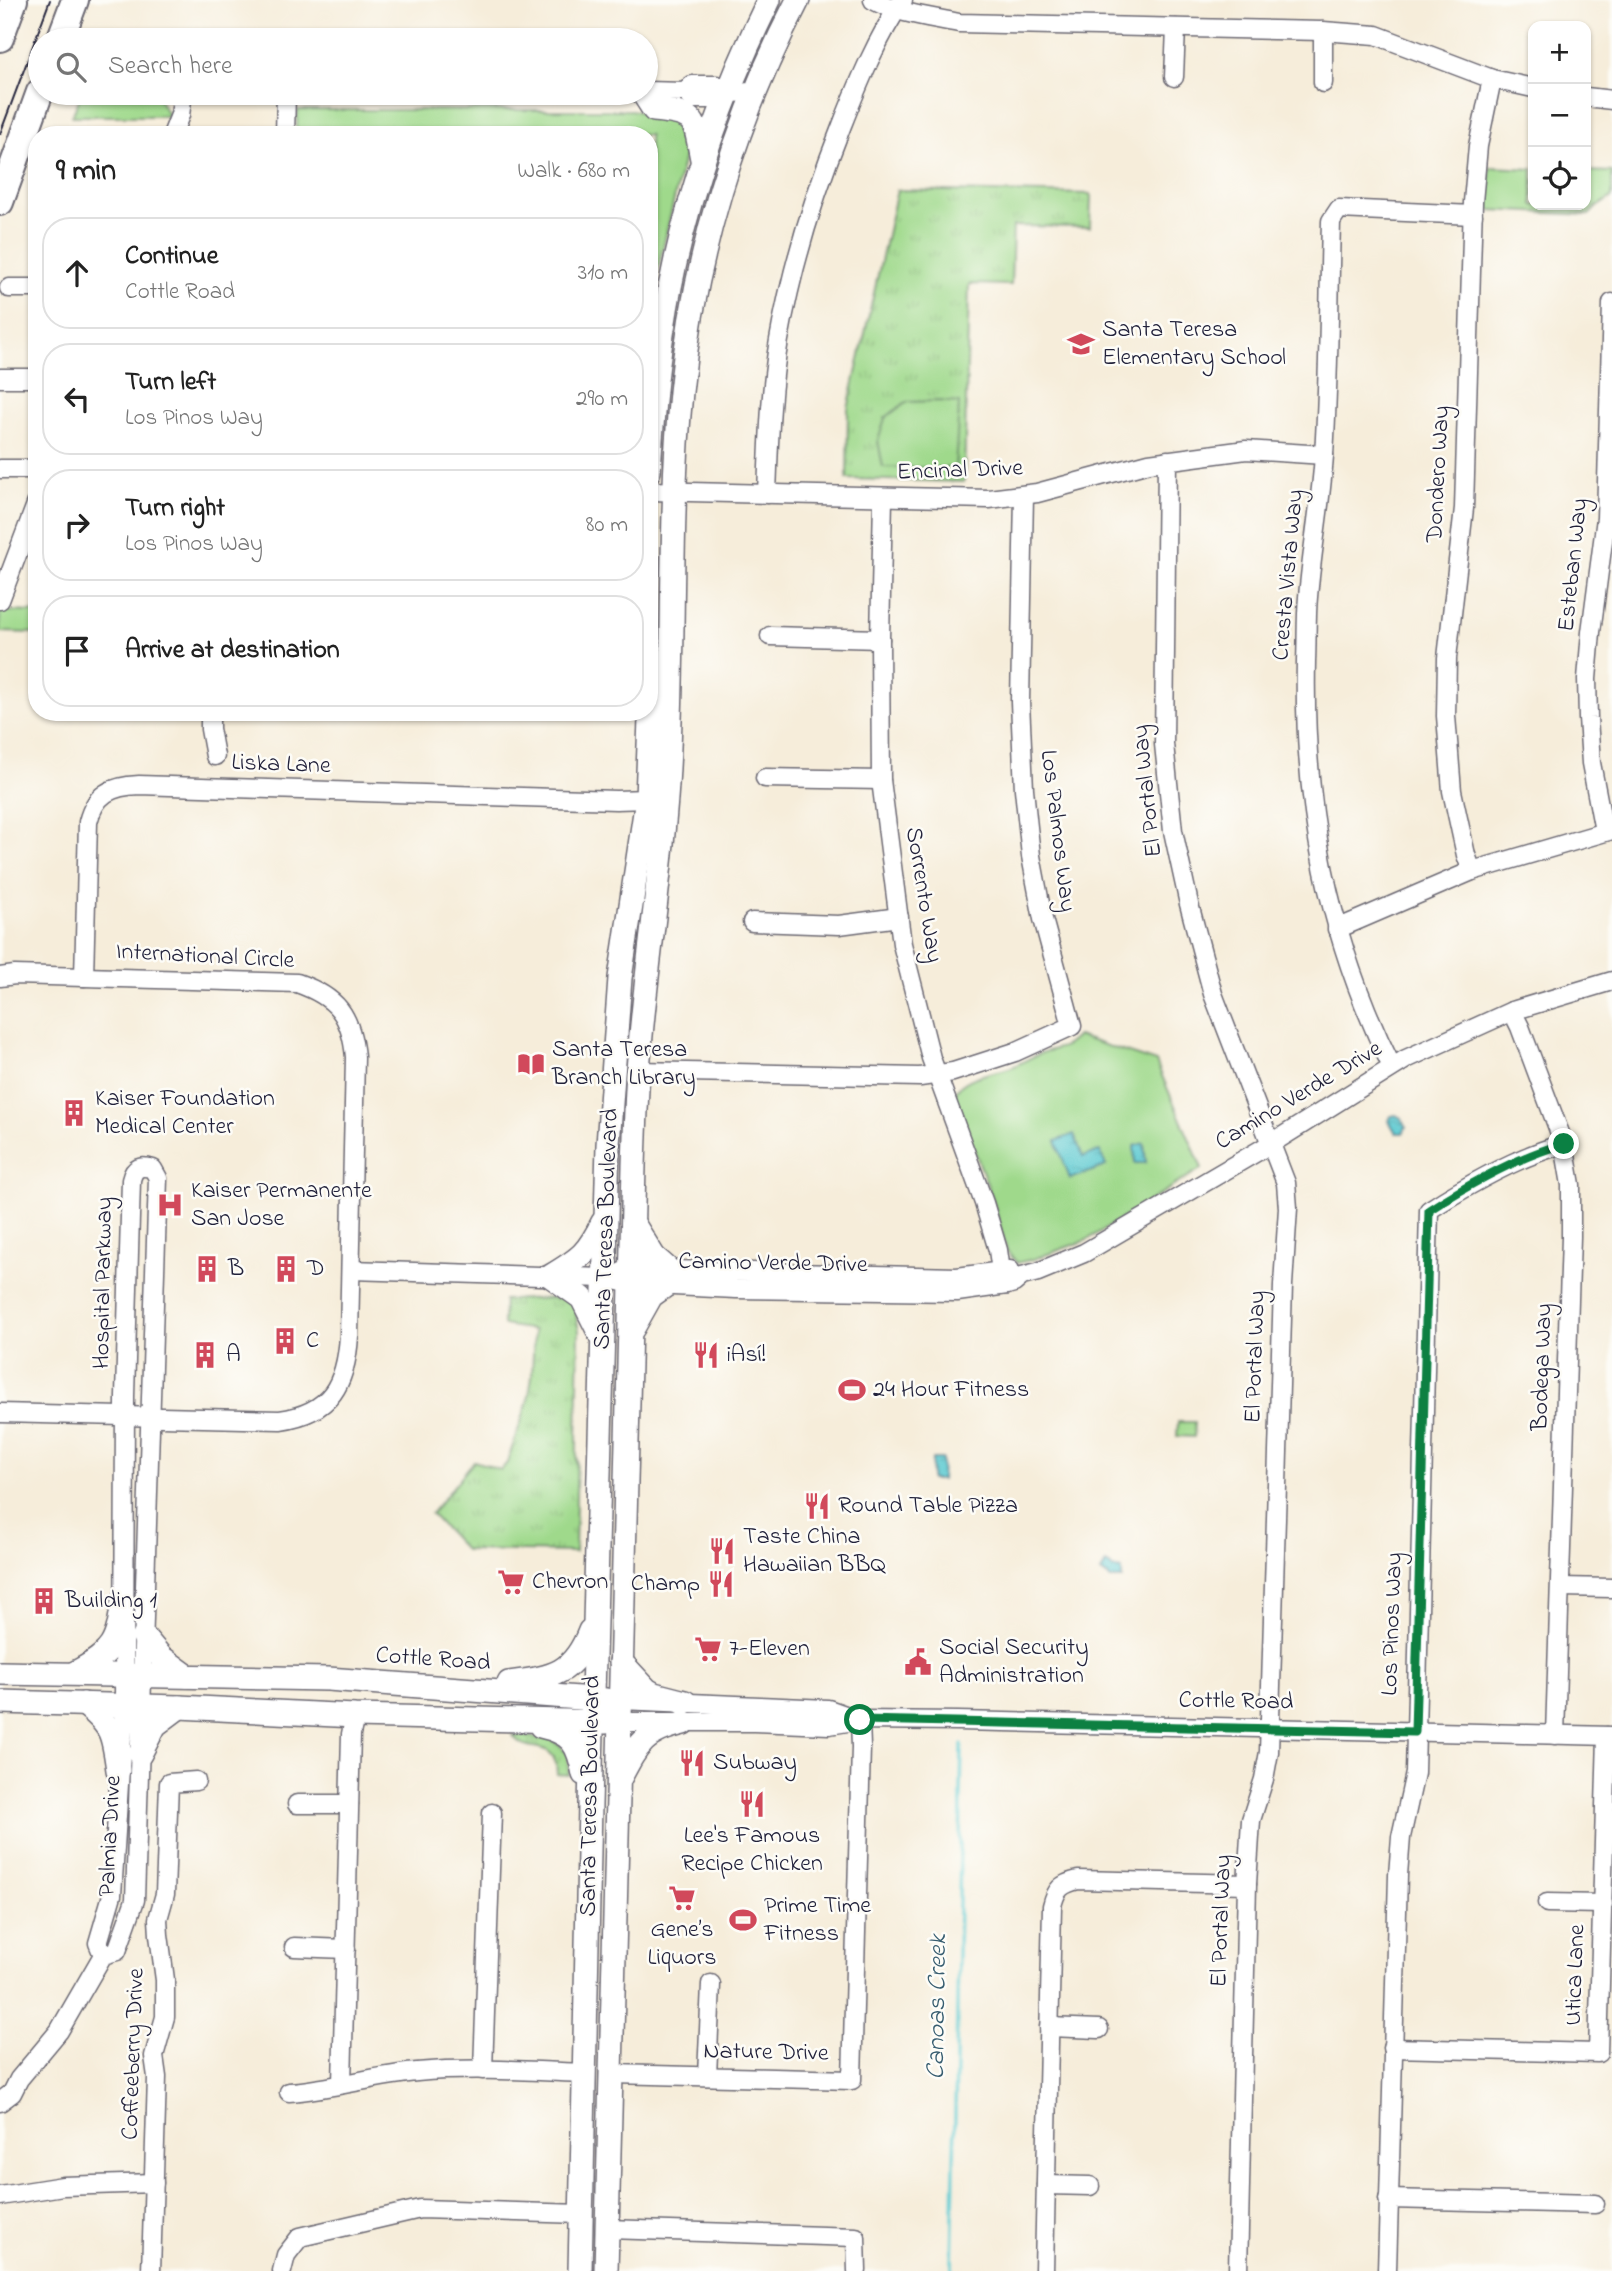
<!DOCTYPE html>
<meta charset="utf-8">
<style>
body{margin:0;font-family:"Indie Flower",sans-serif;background:#f2f2f2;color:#222}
.controls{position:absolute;right:21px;top:21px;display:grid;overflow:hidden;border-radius:14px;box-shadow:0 2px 5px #0004}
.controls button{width:63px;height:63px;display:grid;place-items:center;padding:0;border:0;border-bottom:2px solid #e0e0e0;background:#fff;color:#222;font:35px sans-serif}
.stop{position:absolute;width:21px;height:21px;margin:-16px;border:5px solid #0b8043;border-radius:50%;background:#fff}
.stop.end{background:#0b8043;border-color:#fff;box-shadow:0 2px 7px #0008}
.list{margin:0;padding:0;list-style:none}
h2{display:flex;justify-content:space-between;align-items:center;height:91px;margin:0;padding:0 28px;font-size:30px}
h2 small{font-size:23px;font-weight:400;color:#767676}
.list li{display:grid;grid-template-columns:46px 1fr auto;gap:21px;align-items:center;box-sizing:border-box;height:112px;margin:0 14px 14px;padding:0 14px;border:2px solid #e0e0e0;border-radius:28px}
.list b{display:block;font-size:26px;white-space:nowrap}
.list p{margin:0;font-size:23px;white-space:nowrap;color:#767676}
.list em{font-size:23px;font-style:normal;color:#767676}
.icon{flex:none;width:38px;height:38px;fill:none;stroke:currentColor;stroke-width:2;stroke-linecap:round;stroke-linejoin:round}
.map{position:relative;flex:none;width:1612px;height:2271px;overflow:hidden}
.search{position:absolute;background:#fff;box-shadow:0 2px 5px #0004;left:28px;top:28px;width:630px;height:77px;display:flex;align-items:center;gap:18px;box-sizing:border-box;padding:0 24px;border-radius:38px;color:#767676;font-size:26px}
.panel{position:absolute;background:#fff;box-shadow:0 2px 5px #0004;left:28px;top:126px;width:630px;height:595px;border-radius:28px}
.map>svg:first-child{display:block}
</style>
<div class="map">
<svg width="1612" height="2271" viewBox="0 0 1612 2271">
<defs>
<pattern id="grass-tufts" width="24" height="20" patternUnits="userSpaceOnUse" patternTransform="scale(1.75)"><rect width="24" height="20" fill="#9fd98b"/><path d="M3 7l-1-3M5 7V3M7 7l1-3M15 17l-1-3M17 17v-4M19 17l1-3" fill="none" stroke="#89ba79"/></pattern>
<pattern id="water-ripples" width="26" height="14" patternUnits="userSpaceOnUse" patternTransform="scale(1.75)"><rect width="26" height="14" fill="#5dcad1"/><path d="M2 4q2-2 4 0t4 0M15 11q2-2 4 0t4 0" fill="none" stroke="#51adb4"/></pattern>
</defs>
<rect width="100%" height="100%" fill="#fdfcf7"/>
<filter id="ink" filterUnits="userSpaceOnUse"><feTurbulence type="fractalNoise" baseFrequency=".0143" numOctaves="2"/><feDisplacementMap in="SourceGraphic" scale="14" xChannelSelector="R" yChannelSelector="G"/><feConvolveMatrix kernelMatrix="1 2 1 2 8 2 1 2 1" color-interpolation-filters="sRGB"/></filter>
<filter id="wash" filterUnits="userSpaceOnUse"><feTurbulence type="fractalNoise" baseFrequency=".00686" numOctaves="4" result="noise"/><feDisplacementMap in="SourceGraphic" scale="28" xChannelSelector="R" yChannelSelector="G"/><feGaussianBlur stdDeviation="1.57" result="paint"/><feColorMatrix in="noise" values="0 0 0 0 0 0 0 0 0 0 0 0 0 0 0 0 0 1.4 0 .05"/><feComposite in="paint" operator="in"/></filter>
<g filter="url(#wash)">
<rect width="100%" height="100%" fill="#f6edda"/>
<g fill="url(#grass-tufts)" stroke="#607e63" stroke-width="2">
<polygon points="897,190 1091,194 1090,227 1013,226 1011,285 969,284 964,482 847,479 848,409"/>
<polygon points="559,1298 574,1304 579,1331 575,1552 465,1550 431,1514 474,1461 501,1470 507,1463 528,1401 532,1377 534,1330 503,1325 504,1300"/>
<path d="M513,1735l39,4 15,14 2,22 -12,-1c-1,-40 -31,-16 -44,-39z"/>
</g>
<g fill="#9fd98b" stroke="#607e63" stroke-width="2">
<polygon points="82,93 155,93 169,116 72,116"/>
<polygon points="298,110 631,110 692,122 649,308 649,135 296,135"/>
<polygon points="1490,167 1533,169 1533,205 1586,205 1586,171 1612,172 1612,197 1597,207 1589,215 1489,210"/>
<polygon points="939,401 959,403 955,468 883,467 878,441 885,418 906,402"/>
<polygon points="0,611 36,612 35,633 0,632"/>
<path d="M1077,1036l79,26 46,106 -115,72 -53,19 -17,4 -10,-12 -14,-51 -37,-99v-11c15,-16 35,-16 56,-23 12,-5 23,-13 36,-16 15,-4 18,-4 29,-15z"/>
<polygon points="1178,1422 1195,1422 1194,1437 1177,1436"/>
</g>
<g fill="url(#water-ripples)" stroke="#407686" stroke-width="2">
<polygon points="1396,1115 1401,1118 1406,1127 1403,1133 1396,1133 1389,1121 1391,1116"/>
<polygon points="1074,1134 1083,1157 1100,1151 1106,1166 1070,1179 1056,1141"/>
<polygon points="1144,1143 1146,1163 1135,1163 1134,1146"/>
<polygon points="932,1459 942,1459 941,1480 931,1480"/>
<polygon points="1106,1564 1114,1569 1122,1570 1122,1579 1111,1579 1101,1572"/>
</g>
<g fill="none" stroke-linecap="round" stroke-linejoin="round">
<polyline stroke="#5dcad1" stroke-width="3.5" points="952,2271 962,1744"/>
</g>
</g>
<g filter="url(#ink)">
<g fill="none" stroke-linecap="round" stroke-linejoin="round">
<defs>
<g id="minor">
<path d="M873,0c26,14 58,17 86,23l364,8 53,4 116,44 41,9"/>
<polyline points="1174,77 1176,28"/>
<polyline points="1323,83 1323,31"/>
<polyline points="646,91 685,92 692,85 717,85 727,93"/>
<polyline points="685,92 693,99 717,99 727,93 755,92"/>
<polyline points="1586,97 1612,100"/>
<polyline points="172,135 180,115 183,93"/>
<polyline points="285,135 286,93"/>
<polyline points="9,288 37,288"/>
<polyline points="0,378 37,378"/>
<polyline points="1167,460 1164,744 1173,831 1189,904 1213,994 1286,1183 1288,1208 1283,1285 1269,1752 1264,1779 1251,1820 1247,1884 1238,2271"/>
<polyline points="0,469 37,469"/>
<polyline points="649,491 989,499 1037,493 1149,463 1246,450 1324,455"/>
<path d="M767,494c2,-51 3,-103 12,-154 13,-75 35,-145 63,-215 17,-43 35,-87 61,-125"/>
<polyline points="883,498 880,639 881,780 902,944 931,1058 984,1203 998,1250 1001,1271 1007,1285"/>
<polyline points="0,600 37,502"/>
<polyline points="770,636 880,639"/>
<polyline points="210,712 210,729 215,756"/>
<polyline points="765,778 881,780"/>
<polyline points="1604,831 1591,763 1588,718 1587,679 1591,632 1606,518 1612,303"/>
<polyline points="1472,871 1466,855 1452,791 1446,716 1447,658 1464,508 1473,202 1478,146 1492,79"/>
<polyline points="752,922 839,925 899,917"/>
<polyline points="1337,929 1472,871 1612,830"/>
<path d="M0,977l15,-2 69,2 213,6c40,14 54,32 58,74l-6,279c-3,48 -18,77 -69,84l-280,-7"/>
<path d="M84,977l4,-155c7,-28 23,-36 51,-37l477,15 31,-1"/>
<polyline points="1512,1011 1520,1027 1564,1144 1571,1185 1571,1237 1555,1735"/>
<path d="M1392,1067c-65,-131 -89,-261 -86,-406 1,-21 0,-43 2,-64 4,-48 13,-95 16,-142 5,-78 5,-156 7,-234l8,-12 134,6"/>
<polyline points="638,1071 920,1077 953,1072 1015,1052 1072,1026 1043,919 1031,856 1024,789 1020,702 1024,495"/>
<polyline points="351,1270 604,1278 632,1284 736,1289 957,1292 1007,1285 1014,1283 1022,1276 1038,1272 1084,1253 1272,1143 1406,1059 1512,1011 1612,981"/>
<polyline points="622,1272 633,1269 957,1277 1010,1270"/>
<polyline points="1561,1587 1612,1588"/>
<polyline points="620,1700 828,1709 856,1719"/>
<polyline points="619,1722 754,1722 829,1725 860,1720 958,1721 1612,1736"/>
<polyline points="297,1804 349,1804"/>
<polyline points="1547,1903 1603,1904"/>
<polyline points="294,1947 346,1949"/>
<polyline points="1049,2027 1099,2029"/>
<polyline points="1392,2048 1598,2053 1607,1736"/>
<polyline points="483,2070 492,1813"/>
<polyline points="612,2074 852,2080 861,1747 860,1720"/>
<polyline points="707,2076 711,1984"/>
<polyline points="342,2084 351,1734 355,1716"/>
<path d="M289,2092c43,-3 85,-16 128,-20 56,-5 113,-1 168,1"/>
<path d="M0,2102l12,-9 7,-14 40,-48 44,-76 14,-4 18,-51 23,-722 -5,-9c-12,-4 -19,-2 -22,11l-6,216 -1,309 -12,190 -14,48 5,12"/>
<polyline points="1046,2185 1090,2186"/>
<polyline points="0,2196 63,2186 154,2183"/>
<polyline points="1388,2199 1595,2204"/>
<polyline points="607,2229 856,2237 857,2271"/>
<polyline points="151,2271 157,2077 154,2056 165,2017 165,1980 159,1935 158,1919 165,1894 169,1783 196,1781"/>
<polyline points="282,2271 286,2255 300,2237 420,2209 581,2214"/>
<path d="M1044,2271l8,-365c4,-17 9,-22 26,-26l169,4"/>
<path d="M1387,2271l11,-396 3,-38 14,-64 14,-563c39,-25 90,-54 135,-66"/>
</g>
<g id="major">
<path d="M643,93l11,17c44,4 40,9 48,49"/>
<path d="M649,471c3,-48 6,-95 14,-143 17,-114 55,-224 106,-328"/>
<polyline points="633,1223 654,1257 669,1270"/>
<polyline points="633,1328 651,1296 665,1286"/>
<path d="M601,1336l-19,-38 -31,-22c30,-18 37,-23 52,-54"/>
<polyline points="144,1637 161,1657 187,1676"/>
<polyline points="621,1662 647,1690 654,1694 685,1702"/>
<polyline points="0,1673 328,1679 606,1700"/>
<path d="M75,1673c39,-21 42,-29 48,-72"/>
<path d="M509,1683c44,-6 64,-8 81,-52"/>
<polyline points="0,1702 179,1707 355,1716 606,1722"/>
<path d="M84,1704c29,23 29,30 34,66"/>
<path d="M541,1726c31,7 37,17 43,48"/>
<polyline points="140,1754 155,1725 179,1707"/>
<path d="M620,1778c18,-34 24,-46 63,-55"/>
<polyline points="580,2271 590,1805 608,1145 620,978 647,799 650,719 649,652"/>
<path d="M606,2271l28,-1105c1,-31 2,-63 4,-95 7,-101 25,-202 30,-303 7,-125 1,-251 13,-376 13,-136 54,-271 117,-392"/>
</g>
<g id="highway">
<polyline points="0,38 14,0"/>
<polyline points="60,40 75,0"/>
<polyline points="0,202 40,92"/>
</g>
</defs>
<use href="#minor" stroke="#6c6973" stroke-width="21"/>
<use href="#major" stroke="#6c6973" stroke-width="26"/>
<use href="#highway" stroke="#6c6973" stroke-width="30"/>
<use href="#minor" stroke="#fff" stroke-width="18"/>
<use href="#major" stroke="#fff" stroke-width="23"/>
<use href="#highway" stroke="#fff" stroke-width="26"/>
<polyline stroke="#22223b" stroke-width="2" points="0,134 50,0"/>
</g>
</g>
<g fill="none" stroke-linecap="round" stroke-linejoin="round" filter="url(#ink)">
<path stroke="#0b8043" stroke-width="9" d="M860,1720l555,12 14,-522c39,-25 90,-54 135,-66"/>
</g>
<defs>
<symbol id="school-bare" viewBox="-9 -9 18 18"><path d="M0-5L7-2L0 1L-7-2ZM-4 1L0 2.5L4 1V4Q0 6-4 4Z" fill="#d1495b" stroke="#fdfcf7" stroke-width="2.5" paint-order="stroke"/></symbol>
<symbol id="library-bare" viewBox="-9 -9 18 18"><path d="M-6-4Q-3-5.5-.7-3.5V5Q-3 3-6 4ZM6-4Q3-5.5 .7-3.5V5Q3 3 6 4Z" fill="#d1495b" stroke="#fdfcf7" stroke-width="2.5" paint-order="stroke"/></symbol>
<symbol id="building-bare" viewBox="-9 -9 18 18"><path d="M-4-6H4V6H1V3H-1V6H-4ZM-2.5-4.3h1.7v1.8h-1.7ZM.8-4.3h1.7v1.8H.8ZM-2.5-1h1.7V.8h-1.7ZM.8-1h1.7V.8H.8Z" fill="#d1495b" stroke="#fdfcf7" stroke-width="2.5" paint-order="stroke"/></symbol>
<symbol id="hospital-bare" viewBox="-9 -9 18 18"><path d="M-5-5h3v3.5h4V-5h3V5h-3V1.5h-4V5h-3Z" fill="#d1495b" stroke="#fdfcf7" stroke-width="2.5" paint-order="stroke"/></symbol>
<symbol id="restaurant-bare" viewBox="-9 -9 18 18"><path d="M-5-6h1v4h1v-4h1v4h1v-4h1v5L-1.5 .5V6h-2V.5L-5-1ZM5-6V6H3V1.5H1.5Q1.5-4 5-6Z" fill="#d1495b" stroke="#fdfcf7" stroke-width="2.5" paint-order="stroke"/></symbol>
<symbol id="stadium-bare" viewBox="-9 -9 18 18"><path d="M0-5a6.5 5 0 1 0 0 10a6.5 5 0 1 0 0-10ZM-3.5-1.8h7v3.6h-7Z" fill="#d1495b" stroke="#fdfcf7" stroke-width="2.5" paint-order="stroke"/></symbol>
<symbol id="supermarket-bare" viewBox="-9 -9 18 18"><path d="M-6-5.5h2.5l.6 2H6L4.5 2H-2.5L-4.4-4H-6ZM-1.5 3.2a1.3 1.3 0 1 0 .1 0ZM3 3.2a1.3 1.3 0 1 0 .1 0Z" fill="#d1495b" stroke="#fdfcf7" stroke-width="2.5" paint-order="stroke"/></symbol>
<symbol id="civic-bare" viewBox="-9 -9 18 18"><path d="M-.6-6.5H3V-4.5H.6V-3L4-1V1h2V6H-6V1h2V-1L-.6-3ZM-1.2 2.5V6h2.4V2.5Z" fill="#d1495b" stroke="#fdfcf7" stroke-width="2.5" paint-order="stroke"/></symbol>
</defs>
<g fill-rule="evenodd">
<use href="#school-bare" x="1062" y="325" width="38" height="38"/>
<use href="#library-bare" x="512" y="1045" width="38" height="38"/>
<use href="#building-bare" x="55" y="1094" width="38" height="38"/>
<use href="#hospital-bare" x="151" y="1186" width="38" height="38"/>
<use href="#building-bare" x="188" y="1250" width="38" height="38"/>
<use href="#building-bare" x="267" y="1250" width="38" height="38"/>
<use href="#building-bare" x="266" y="1322" width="38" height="38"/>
<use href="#building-bare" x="186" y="1336" width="38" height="38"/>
<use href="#restaurant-bare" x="687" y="1336" width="38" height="38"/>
<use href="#stadium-bare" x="833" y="1371" width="38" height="38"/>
<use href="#restaurant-bare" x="798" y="1487" width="38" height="38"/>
<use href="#restaurant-bare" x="703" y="1532" width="38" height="38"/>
<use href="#supermarket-bare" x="492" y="1563" width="38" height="38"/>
<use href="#restaurant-bare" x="702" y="1565" width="38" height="38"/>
<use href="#building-bare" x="25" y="1582" width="38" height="38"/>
<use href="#supermarket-bare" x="689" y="1630" width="38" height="38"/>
<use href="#civic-bare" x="899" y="1643" width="38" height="38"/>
<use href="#restaurant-bare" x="673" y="1744" width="38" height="38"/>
<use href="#restaurant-bare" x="733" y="1785" width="38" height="38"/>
<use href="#supermarket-bare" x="663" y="1879" width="38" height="38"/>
<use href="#stadium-bare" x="724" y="1901" width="38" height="38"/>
</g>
<g text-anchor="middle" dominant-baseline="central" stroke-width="5" stroke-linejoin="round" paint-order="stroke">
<g font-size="24" fill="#22223b" stroke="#fdfcf7" text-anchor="start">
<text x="1102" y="330">Santa Teresa<tspan x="1102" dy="28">Elementary School</tspan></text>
<text x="552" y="1050">Santa Teresa<tspan x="552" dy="28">Branch Library</tspan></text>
<text x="95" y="1099">Kaiser Foundation<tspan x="95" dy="28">Medical Center</tspan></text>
<text x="191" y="1191">Kaiser Permanente<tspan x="191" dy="28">San Jose</tspan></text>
<text x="228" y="1269">B</text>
<text x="307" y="1269">D</text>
<text x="306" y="1341">C</text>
<text x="226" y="1355">A</text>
<text x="727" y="1355">¡Así!</text>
<text x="873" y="1390">24 Hour Fitness</text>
<text x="838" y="1506">Round Table Pizza</text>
<text x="743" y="1537">Taste China<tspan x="743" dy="28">Hawaiian BBQ</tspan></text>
<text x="532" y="1582">Chevron</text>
<text x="700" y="1584" text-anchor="end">Champ</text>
<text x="65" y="1601">Building 1</text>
<text x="939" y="1648">Social Security<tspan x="939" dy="28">Administration</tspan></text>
<text x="729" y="1649">7-Eleven</text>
<text x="713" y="1763">Subway</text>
<text x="752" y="1836" text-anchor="middle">Lee's Famous<tspan x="752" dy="28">Recipe Chicken</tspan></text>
<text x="764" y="1906">Prime Time<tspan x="764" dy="28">Fitness</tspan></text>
<text x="682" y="1930" text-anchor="middle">Gene’s<tspan x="682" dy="28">Liquors</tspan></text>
</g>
<g font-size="24" fill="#22223b" stroke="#fdfcf7">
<text transform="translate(960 471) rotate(-2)">Encinal Drive</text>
<text transform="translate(1439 474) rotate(-87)">Dondero Way</text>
<text transform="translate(1574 565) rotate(-84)">Esteban Way</text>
<text transform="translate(1289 575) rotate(-85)">Cresta Vista Way</text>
<text transform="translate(281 765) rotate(2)">Liska Lane</text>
<text transform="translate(1148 791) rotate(-96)">El Portal Way</text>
<text transform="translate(1057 831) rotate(83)">Los Palmos Way</text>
<text transform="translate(923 895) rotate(81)">Sorrento Way</text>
<text transform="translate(205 957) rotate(3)">International Circle</text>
<text transform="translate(1299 1096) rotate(-31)">Camino Verde Drive</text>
<text transform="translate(607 1229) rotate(-88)">Santa Teresa Boulevard</text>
<text transform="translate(773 1264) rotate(1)">Camino Verde Drive</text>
<text transform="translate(104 1283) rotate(-89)">Hospital Parkway</text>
<text transform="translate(1256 1357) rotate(-88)">El Portal Way</text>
<text transform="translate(1543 1367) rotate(-88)">Bodega Way</text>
<text transform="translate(1393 1624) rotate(-88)">Los Pinos Way</text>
<text transform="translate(433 1660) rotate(4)">Cottle Road</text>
<text transform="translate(1236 1702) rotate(1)">Cottle Road</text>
<text transform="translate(591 1796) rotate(-89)">Santa Teresa Boulevard</text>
<text transform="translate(111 1836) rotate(-87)">Palmia Drive</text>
<text transform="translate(1222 1921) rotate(-88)">El Portal Way</text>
<text transform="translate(1576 1975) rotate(-88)">Utica Lane</text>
<text transform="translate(766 2053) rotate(1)">Nature Drive</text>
<text transform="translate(134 2054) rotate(-88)">Coffeeberry Drive</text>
</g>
<g font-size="26" font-style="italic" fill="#375d70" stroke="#fdfcf7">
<text transform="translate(938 2007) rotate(-89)">Canoas Creek</text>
</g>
</g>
</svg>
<div class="controls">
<button>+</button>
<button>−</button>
<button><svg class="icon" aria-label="locate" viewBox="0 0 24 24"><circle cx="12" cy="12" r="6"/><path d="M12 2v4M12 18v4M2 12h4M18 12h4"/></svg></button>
</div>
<div class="stop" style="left:860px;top:1720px"></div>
<div class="stop end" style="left:1564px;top:1144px"></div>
<div class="search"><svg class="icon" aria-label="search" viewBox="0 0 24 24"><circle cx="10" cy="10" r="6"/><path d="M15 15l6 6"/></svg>Search here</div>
<section class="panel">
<h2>9 min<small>Walk · 680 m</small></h2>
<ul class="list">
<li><svg class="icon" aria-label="ahead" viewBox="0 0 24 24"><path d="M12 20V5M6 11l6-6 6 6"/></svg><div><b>Continue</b><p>Cottle Road</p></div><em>310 m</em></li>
<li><svg class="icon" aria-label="left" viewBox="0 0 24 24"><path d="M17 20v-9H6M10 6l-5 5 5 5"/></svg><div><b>Turn left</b><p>Los Pinos Way</p></div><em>290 m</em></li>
<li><svg class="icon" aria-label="right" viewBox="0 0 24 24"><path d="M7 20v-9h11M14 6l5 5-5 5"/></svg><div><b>Turn right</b><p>Los Pinos Way</p></div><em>80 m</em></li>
<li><svg class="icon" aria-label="arrive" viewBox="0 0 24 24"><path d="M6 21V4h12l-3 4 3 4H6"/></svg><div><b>Arrive at destination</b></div></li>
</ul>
</section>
</div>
